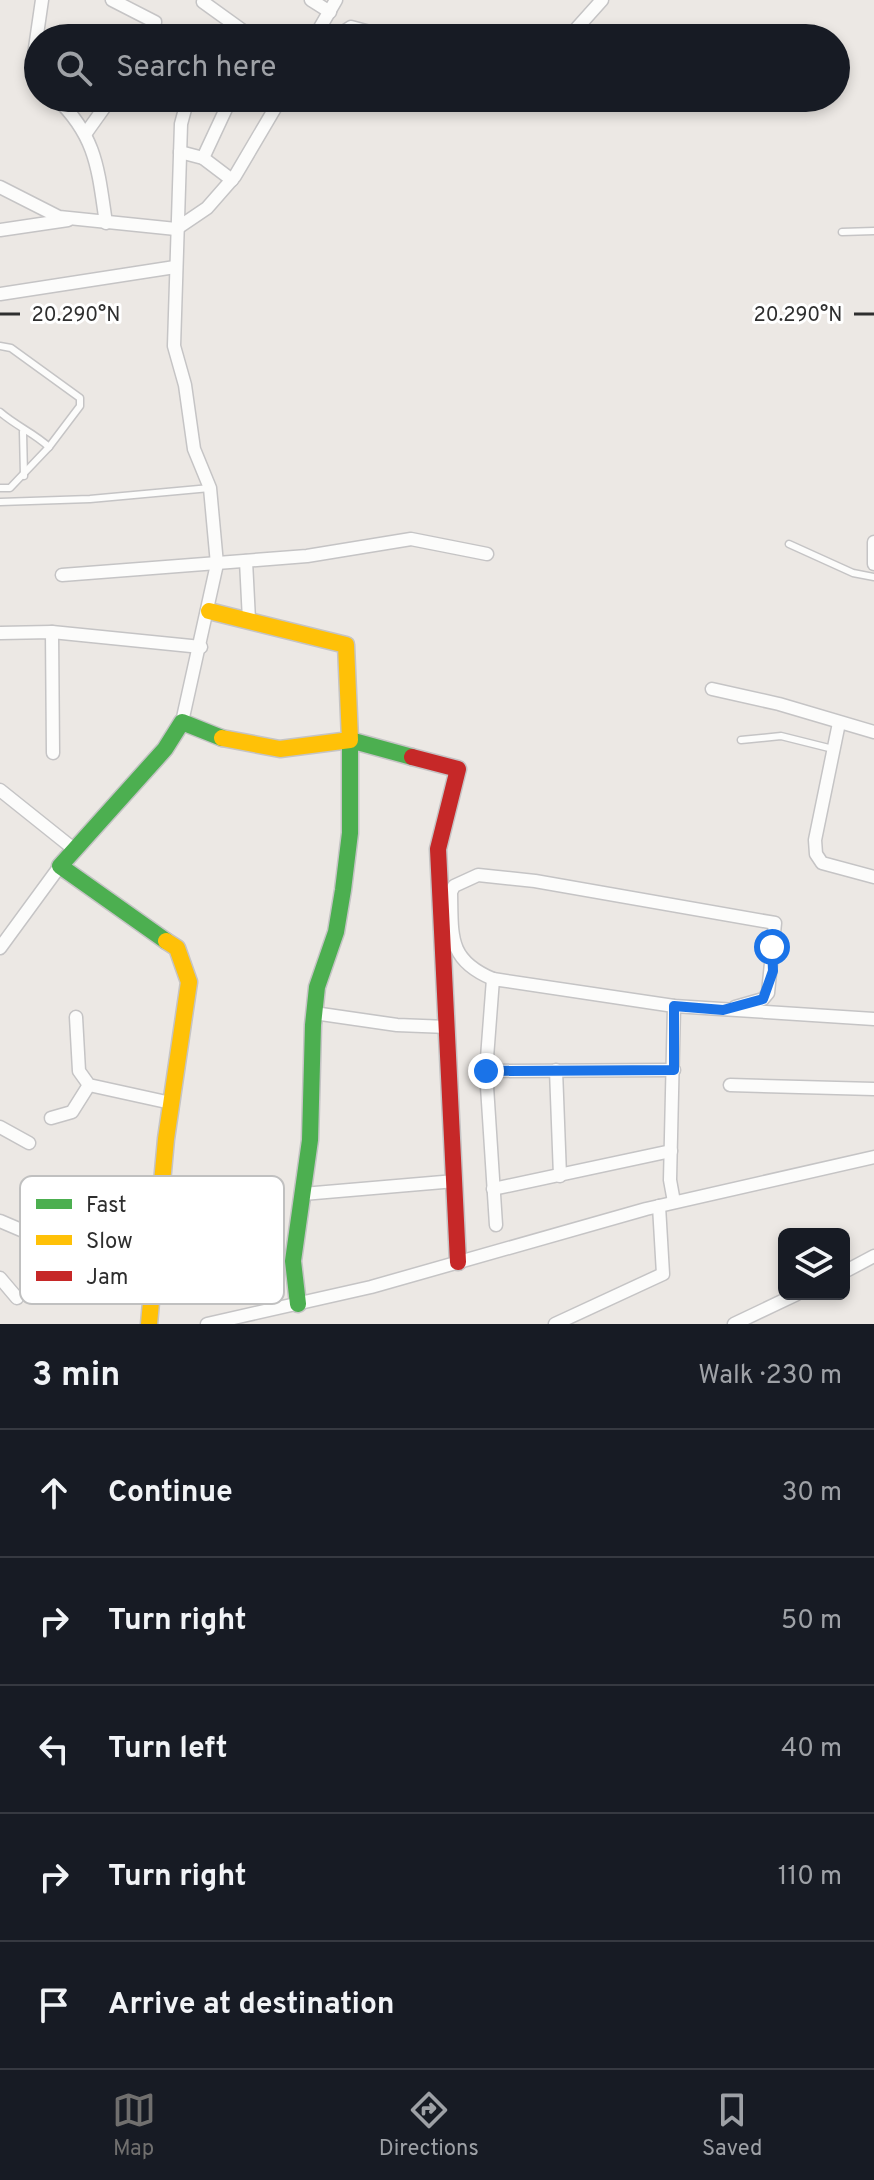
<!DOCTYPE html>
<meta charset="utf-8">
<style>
body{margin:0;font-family:Overpass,sans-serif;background:#242831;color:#f1f3f6}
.controls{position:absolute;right:24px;bottom:24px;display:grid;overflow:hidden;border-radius:12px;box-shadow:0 4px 12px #0003}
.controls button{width:72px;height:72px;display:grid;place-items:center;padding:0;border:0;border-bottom:2px solid #363941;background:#171b24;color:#f1f3f6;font:40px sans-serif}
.stop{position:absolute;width:24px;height:24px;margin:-18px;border:6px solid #1a73e8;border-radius:50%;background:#fff}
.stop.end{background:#1a73e8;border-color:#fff;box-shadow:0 2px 8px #0008}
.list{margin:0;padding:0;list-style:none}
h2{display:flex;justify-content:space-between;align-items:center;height:104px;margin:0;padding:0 32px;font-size:34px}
h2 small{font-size:26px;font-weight:400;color:#9ea1a6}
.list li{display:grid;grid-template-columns:52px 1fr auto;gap:24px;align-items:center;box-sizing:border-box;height:128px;padding:0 32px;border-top:2px solid #363941}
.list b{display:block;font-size:30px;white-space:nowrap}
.list em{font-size:26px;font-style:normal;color:#9ea1a6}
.icon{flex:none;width:44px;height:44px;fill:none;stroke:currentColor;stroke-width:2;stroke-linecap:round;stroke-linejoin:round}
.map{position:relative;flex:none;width:874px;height:1324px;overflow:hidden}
.search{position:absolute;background:#171b24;box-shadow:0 4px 12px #0003;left:24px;right:24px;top:24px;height:88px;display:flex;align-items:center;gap:20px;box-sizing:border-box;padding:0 28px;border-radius:44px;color:#9ea1a6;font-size:30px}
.sheet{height:744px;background:#171b24}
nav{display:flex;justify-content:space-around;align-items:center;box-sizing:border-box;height:112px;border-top:2px solid #363941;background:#171b24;font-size:22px;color:#9ea1a6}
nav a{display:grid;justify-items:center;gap:4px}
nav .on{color:#706f6e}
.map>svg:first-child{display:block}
</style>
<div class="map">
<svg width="874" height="1324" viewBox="0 0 874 1324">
<rect width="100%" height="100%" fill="#ece8e4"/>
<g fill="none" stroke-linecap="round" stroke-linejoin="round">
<defs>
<g id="lane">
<polyline points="842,232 874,231"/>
<path d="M0,346l11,2 69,50v8l-31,41c-15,-14 -33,-21 -49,-35"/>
<polyline points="23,432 24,476"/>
<polyline points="0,488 10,488 49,447"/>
<polyline points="0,502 90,499 210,488"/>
<polyline points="789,544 853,573 874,577"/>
<polyline points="741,740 781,736 833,749"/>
</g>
<g id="street">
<polyline points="112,0 155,22 152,38"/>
<polyline points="311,0 330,12"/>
<polyline points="203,2 253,38"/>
<polyline points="314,38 336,0"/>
<polyline points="334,38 351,27 392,38"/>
<polyline points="568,38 602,0"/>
<polyline points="38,75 34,55 42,0"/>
<path d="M56,98c41,39 42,72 50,125"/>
<polyline points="86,133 111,98"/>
<polyline points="180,152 203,158 232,180"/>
<polyline points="203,158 231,98"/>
<polyline points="0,187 59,217 176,229 207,208 235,176 281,98"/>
<polyline points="0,230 68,220"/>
<polyline points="0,294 175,267"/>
<polyline points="874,542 874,564"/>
<polyline points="246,561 249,620"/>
<polyline points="62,575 307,556 411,539 487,554"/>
<polyline points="52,632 53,753"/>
<polyline points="0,633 52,632 201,647"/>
<polyline points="712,689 779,704 874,732"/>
<polyline points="182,722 217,564 210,488 194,449 185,385 174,346 181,124 188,98"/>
<polyline points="839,723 815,840 816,854 822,863 874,877"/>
<polyline points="0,790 75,850"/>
<polyline points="0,948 60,866"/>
<path d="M493,979c-45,-19 -41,-42 -42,-87l3,-6 24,-11 57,6 240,42 -7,70 -5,6 -28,8"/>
<polyline points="674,1006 670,1180 674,1202"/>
<polyline points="314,1013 397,1025 448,1027"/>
<polyline points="76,1017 79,1071 89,1085 171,1103"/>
<polyline points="556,1070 560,1176"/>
<polyline points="486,1071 674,1070"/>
<polyline points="730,1085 874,1089"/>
<polyline points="51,1118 72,1112 89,1085"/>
<polyline points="0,1127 29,1143"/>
<polyline points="493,1189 671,1151"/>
<polyline points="303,1194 455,1181"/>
<polyline points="64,1198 59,1241 64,1251 152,1291"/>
<polyline points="0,1221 61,1247"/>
<polyline points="496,1225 486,1071 493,979 674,1006 874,1019"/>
<polyline points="844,1272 874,1256"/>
<polyline points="0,1278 17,1298"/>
<polyline points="207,1324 371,1287 646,1209 874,1157"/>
<polyline points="555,1324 663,1274 659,1206"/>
<polyline points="734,1324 797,1294"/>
</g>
<g id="fast">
<polyline points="166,941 60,866 165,749 182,722 222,738"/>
<polyline points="298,1304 293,1261 310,1140 313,1025 317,987 336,932 343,890 350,833 350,740 412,757"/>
</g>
<g id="slow">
<polyline points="209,611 346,645 350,740 280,749 222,738"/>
<polyline points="149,1324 166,1139 189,982 177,948 166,941"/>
</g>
<polyline id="jam" points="412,757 458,769 438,849 458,1262"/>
</defs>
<use href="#lane" stroke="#c5c4c5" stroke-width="9"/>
<use href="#street" stroke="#c5c4c5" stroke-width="15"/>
<use href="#fast" stroke="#c5c4c5" stroke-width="19"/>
<use href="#slow" stroke="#c5c4c5" stroke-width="19"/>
<use href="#jam" stroke="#c5c4c5" stroke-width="19"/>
<use href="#lane" stroke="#fcfcfb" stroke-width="6"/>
<use href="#street" stroke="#fcfcfb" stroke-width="12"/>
<use href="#fast" stroke="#4caf50" stroke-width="16"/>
<use href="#slow" stroke="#ffc107" stroke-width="16"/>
<use href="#jam" stroke="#c62828" stroke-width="16"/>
</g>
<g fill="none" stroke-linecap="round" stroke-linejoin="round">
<polyline stroke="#1a73e8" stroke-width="10" points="486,1071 674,1070 674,1006 723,1010 763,999 773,971 772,947"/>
</g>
<path fill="none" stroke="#2e2e2e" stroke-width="3" d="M0,314h20M854,314h20"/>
<rect x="20" y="1176" width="264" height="128" rx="12" fill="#fff" stroke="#c0c0c0" stroke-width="2"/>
<rect x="36" y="1199" width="36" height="10" fill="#4caf50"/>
<rect x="36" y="1235" width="36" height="10" fill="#ffc107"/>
<rect x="36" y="1271" width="36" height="10" fill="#c62828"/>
<g font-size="22" fill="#2e2e2e">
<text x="86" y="1212">Fast</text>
<text x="86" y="1248">Slow</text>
<text x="86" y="1284">Jam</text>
</g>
<g font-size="20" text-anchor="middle" fill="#2e2e2e" stroke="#fff" stroke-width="6" stroke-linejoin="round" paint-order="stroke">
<text x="76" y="321">20.290°N</text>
<text x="798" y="321">20.290°N</text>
</g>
</svg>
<div class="controls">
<button><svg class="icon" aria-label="layers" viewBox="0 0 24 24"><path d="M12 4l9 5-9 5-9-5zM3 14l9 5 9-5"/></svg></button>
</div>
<div class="stop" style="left:772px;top:947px"></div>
<div class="stop end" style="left:486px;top:1071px"></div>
<div class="search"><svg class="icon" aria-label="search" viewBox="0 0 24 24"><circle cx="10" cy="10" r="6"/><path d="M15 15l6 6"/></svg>Search here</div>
</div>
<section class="sheet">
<h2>3 min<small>Walk · 230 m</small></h2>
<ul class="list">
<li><svg class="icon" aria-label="ahead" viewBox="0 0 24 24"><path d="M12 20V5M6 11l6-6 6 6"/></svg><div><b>Continue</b></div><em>30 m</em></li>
<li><svg class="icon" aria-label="right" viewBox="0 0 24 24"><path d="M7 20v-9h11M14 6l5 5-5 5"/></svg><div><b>Turn right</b></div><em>50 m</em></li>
<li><svg class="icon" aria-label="left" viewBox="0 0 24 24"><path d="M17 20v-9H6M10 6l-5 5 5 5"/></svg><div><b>Turn left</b></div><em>40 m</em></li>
<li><svg class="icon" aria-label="right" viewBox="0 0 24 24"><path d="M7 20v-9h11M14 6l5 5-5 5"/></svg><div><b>Turn right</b></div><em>110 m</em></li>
<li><svg class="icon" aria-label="arrive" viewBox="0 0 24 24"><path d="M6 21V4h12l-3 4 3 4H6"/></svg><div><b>Arrive at destination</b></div></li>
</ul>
</section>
<nav>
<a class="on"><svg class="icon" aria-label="map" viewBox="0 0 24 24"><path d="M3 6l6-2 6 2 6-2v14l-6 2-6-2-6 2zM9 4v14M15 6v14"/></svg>Map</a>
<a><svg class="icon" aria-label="directions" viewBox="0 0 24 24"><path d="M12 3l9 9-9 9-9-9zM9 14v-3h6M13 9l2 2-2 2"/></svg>Directions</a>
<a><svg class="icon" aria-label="saved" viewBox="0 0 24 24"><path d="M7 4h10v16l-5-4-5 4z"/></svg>Saved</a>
</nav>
